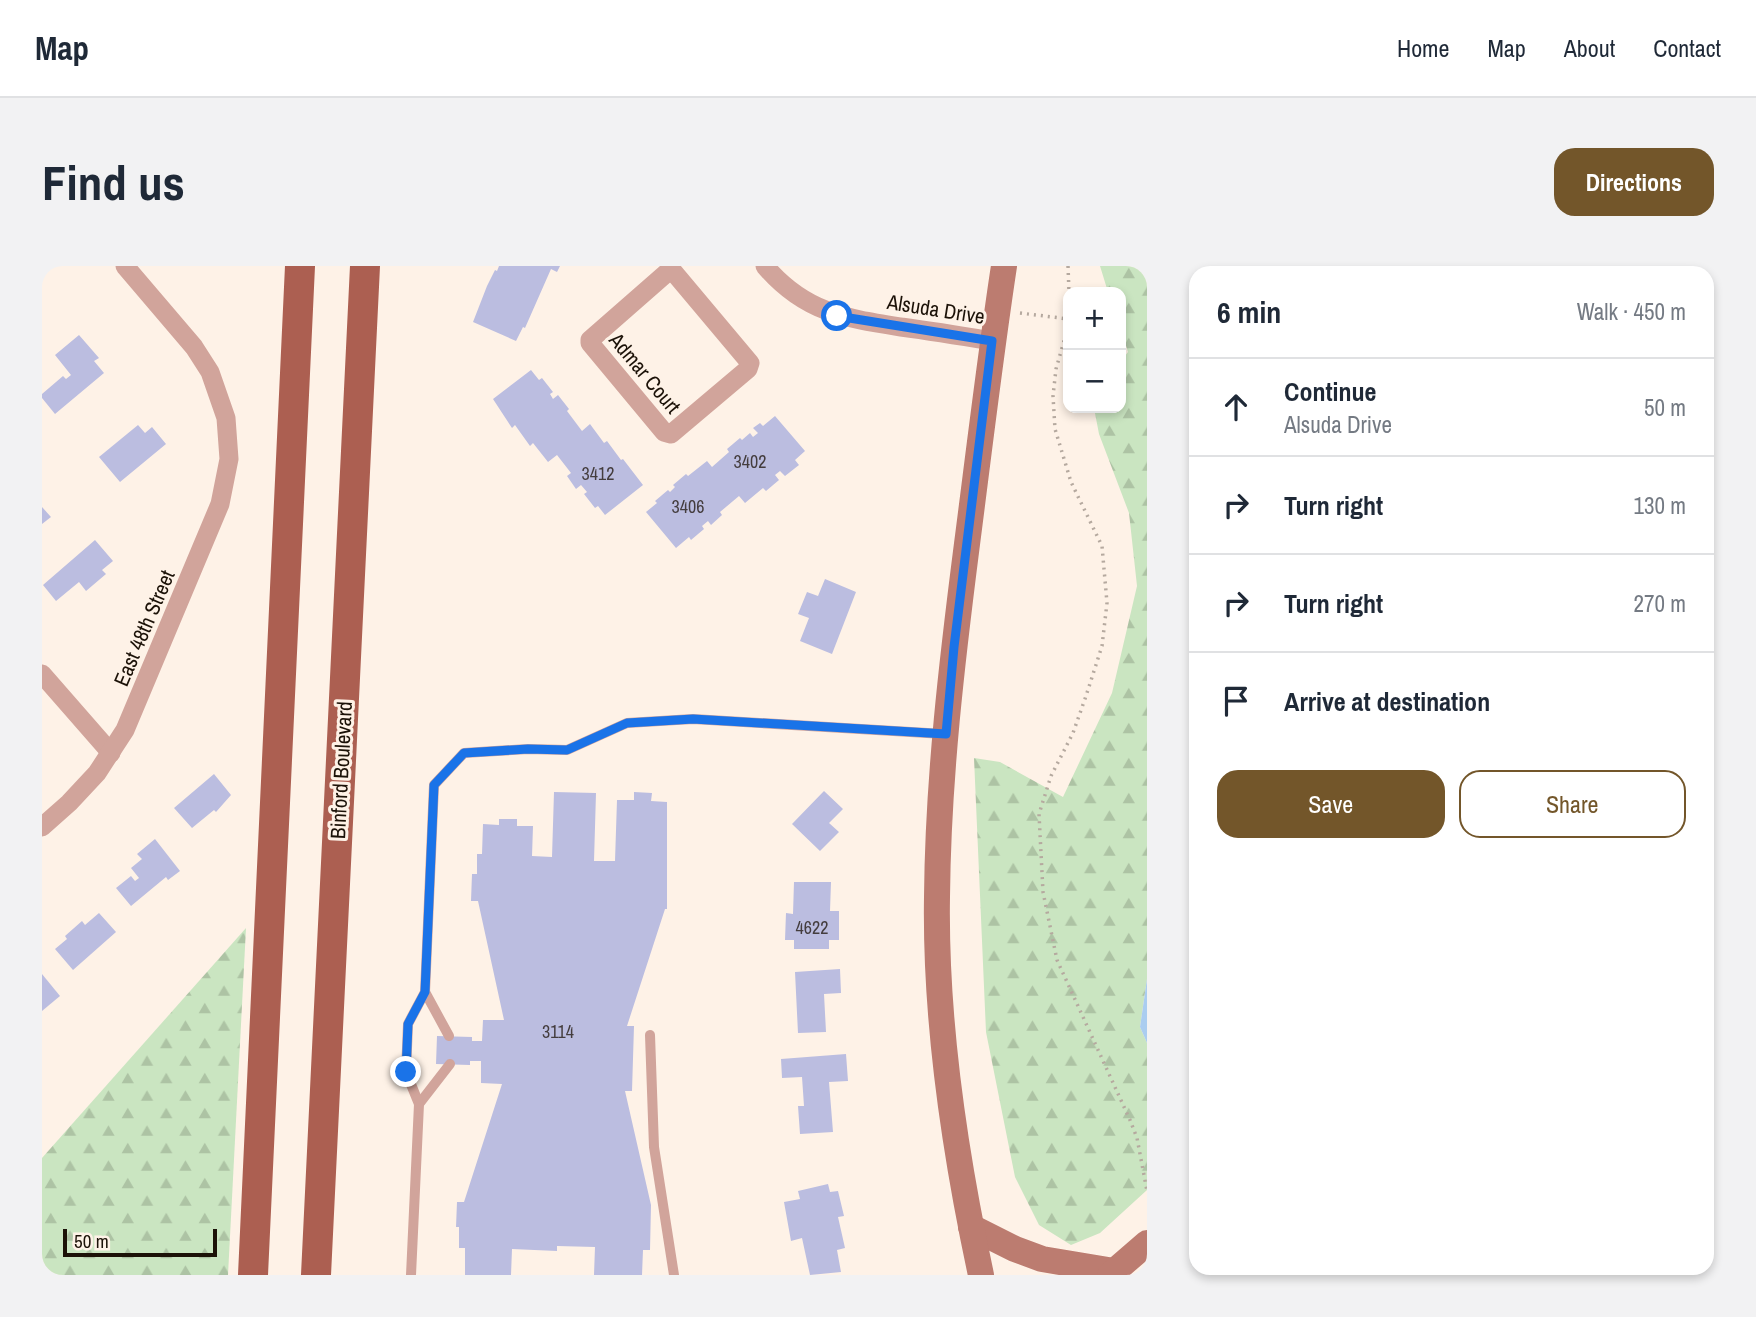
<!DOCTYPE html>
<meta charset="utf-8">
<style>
body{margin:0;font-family:"Archivo Narrow",sans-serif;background:#f2f2f3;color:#1f2937}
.controls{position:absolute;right:21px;top:21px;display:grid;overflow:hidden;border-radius:14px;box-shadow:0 4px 10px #0003}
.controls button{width:63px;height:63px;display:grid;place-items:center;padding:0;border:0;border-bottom:2px solid #e0e1e3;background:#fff;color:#1f2937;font:35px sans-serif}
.scale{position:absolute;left:21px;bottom:18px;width:154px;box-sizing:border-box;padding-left:7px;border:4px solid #1c1208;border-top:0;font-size:19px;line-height:24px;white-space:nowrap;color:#1c1208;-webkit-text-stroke:5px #fef2e7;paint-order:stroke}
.stop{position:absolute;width:21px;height:21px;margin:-16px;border:5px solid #1a73e8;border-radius:50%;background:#fff}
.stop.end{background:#1a73e8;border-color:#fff;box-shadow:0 2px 7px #0008}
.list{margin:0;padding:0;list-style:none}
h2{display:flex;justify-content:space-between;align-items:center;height:91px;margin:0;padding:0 28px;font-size:30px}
h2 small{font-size:23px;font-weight:400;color:#747a83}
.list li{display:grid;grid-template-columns:46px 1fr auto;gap:21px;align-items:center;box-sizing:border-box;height:98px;padding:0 28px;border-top:2px solid #e0e1e3}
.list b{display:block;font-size:26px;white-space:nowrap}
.list p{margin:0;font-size:23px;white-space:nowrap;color:#747a83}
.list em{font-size:23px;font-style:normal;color:#747a83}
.actions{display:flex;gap:14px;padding:21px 28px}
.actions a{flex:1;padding:16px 0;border:2px solid #73562a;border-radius:21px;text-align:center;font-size:24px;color:#73562a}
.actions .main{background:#73562a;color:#fff}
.icon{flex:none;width:38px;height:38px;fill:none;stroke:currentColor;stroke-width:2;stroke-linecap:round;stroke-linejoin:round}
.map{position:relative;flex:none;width:1105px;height:1009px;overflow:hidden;border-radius:21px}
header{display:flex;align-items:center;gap:42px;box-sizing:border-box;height:98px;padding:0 35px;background:#fff;border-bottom:2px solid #e0e1e3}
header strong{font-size:33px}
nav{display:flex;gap:38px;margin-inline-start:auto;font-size:24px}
.intro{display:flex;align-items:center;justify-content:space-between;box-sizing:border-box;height:168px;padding:0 42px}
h1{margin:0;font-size:49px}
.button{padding:18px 32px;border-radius:21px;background:#73562a;color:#fff;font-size:24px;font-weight:700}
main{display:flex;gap:42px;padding:0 42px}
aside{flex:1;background:#fff;border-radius:21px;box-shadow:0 4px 10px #0003}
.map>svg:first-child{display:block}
</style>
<header>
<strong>Map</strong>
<nav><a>Home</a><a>Map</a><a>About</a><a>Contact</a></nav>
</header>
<div class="intro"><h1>Find us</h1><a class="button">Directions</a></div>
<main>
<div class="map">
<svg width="1105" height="1009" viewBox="0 0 1105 1009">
<defs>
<pattern id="forest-firs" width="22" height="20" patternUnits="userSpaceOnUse" patternTransform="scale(1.75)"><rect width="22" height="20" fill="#cae5c1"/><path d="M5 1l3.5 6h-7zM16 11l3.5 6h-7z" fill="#adc3a4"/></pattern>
</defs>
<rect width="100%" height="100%" fill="#fef2e7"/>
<g fill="url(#forest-firs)">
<polygon points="1058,0 1105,0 1105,713 1098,761 1105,777 1105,924 1058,967 1029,979 997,959 973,911 944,766 932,492 958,496 1021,531 1070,427 1095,320 1087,247 1057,168 1052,142 1079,142 1079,95 1086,86 1079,64 1079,26 1066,26"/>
<polygon points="204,662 186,1009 0,1009 0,892"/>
</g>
<polygon fill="#aacdf0" points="1105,713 1105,777 1098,761"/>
<g fill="#bbbde0">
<polygon points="457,0 518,0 515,6 509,3 483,62 481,61 474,75 431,56 445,20 453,4 455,5"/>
<polygon points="37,69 57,92 52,95 62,107 13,148 0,132 0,128 21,110 24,113 29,109 13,89"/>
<polygon points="489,104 497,114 500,112 511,126 508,128 511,133 516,129 527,143 525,145 540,165 548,158 562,177 565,175 579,194 581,193 601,219 563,249 556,240 553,242 542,228 545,226 539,219 534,223 525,210 529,207 515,189 506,196 491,177 488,180 473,159 470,162 451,133"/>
<polygon points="733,150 763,185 753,194 757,199 743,210 738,205 733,209 737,214 724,225 721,222 703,237 697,230 678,246 680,249 669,259 666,255 660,260 662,263 649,274 647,271 634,282 604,246 615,237 613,235 626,224 628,226 633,221 631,219 644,208 646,210 665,195 670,201 687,186 685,183 698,172 700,174 708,167 711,171 716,167 711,162 718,157 721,160"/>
<polygon points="96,159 103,167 110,161 124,178 78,216 57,191"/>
<polygon points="0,241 9,251 0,258"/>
<polygon points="53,274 71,295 60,304 64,308 44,325 37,316 14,335 1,319"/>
<polygon points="783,313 814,326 790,388 758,375 767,352 756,348 765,326 776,330"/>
<polygon points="172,508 189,529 174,546 172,544 150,562 132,542"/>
<polygon points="782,525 801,543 787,557 797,566 778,585 750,558"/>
<polygon points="512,526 554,527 552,595 573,595 575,534 592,534 592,526 610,527 609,535 625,536 625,643 623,643 585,760 592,760 590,825 583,825 609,939 608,984 601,984 600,1009 552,1009 553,981 515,980 515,985 470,983 469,1009 423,1009 423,982 417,982 417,961 414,961 415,936 422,936 460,818 439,817 439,795 428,795 428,799 394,798 395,770 430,771 430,775 440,775 441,754 462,754 436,635 429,635 430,608 435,608 435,588 440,588 441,558 457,559 457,553 475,553 475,560 491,560 490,590 510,591"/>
<polygon points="113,573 138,605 126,614 124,611 89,640 74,622 89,610 93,615 97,612 89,602 100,593 95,588"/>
<polygon points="752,616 789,616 788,645 797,645 797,674 787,674 787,683 752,683 752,674 743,674 744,647 751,648"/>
<polygon points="57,647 74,666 31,704 13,683 25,673 23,670 40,655 43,659"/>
<polygon points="798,703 799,727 782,728 784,766 756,767 753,706"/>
<polygon points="0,708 18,730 0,745"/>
<polygon points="804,788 806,815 787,816 791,866 758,868 756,840 762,840 760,811 740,812 739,793"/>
<polygon points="786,918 788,926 796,925 802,950 796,951 803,982 795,984 799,1006 768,1009 760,972 749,975 742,936 758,933 756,925"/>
</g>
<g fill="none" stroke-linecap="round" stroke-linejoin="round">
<g stroke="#b5a99f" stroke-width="3.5" stroke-dasharray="2 5" stroke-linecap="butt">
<polyline points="1026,0 1027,26"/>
<polyline points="978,47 1026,53"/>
<polyline points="1026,61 1014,103 1011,130 1013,163 1029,216 1060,280 1065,337 1060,380 1044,430 1031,467 1009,510 997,548 1001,626 1015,694 1088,854 1095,872 1105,925"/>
</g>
<g stroke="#d1a49b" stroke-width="10">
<polyline points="383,726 407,770"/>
<polyline points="608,769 612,881 632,1009"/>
<polyline points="377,838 408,798"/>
<polyline points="369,1009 377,838 364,806 366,758 383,726 392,519 422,487 486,483 525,484 585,457 651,453 902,468"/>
</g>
<g stroke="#d1a49b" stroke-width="19">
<path d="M723,0c39,46 79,52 136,61 30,4 61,9 91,14"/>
<polygon points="629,3 708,97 706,103 629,168 622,166 548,77 548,74"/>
<polyline points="0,408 69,487"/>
<polyline points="0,561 27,537 55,507 83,464 178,238 187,193 184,152 168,106 152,81 83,0"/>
</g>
<g stroke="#bc7c70" stroke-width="26">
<polyline points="929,961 973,983 1000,993 1072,1005"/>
<path d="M939,1009c-26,-121 -46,-253 -44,-378 1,-118 15,-236 30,-353 12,-93 23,-186 37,-278"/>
<polyline points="1068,1009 1105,977"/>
</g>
<g stroke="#ac5f51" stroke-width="30">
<polyline points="211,1009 258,0"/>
<polyline points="274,1009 323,0"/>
</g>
</g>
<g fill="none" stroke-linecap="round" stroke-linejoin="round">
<polyline stroke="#1a73e8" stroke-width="9" points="364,806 366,758 383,726 392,519 422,487 486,483 525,484 585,457 651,453 904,468 912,381 950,75 795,50"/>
</g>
<g text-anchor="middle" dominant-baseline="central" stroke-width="6" stroke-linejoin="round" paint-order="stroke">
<g font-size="18" fill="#443d3e">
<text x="708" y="195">3402</text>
<text x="556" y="207">3412</text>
<text x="646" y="240">3406</text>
<text x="770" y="661">4622</text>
<text x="516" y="765">3114</text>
</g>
<g font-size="21" fill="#1c1208" stroke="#fef2e7">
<text transform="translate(894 43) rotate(9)">Alsuda Drive</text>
<text transform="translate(603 107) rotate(50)">Admar Court</text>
<text transform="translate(102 362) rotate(-67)">East 48th Street</text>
<text transform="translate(299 504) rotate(-87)">Binford Boulevard</text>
</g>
</g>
</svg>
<div class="controls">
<button>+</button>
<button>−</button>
</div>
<div class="scale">50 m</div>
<div class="stop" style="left:795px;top:50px"></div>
<div class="stop end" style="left:364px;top:806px"></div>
</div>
<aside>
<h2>6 min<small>Walk · 450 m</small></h2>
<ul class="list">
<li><svg class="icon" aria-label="ahead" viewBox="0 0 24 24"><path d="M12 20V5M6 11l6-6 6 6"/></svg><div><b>Continue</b><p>Alsuda Drive</p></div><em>50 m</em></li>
<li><svg class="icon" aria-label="right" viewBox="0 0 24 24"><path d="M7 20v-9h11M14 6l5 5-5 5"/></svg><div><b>Turn right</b></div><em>130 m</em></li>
<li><svg class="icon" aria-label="right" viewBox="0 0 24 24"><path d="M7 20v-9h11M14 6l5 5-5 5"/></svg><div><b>Turn right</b></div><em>270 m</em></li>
<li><svg class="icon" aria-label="arrive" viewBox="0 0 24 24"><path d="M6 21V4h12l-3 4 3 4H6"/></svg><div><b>Arrive at destination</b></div></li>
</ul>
<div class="actions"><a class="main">Save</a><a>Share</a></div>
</aside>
</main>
